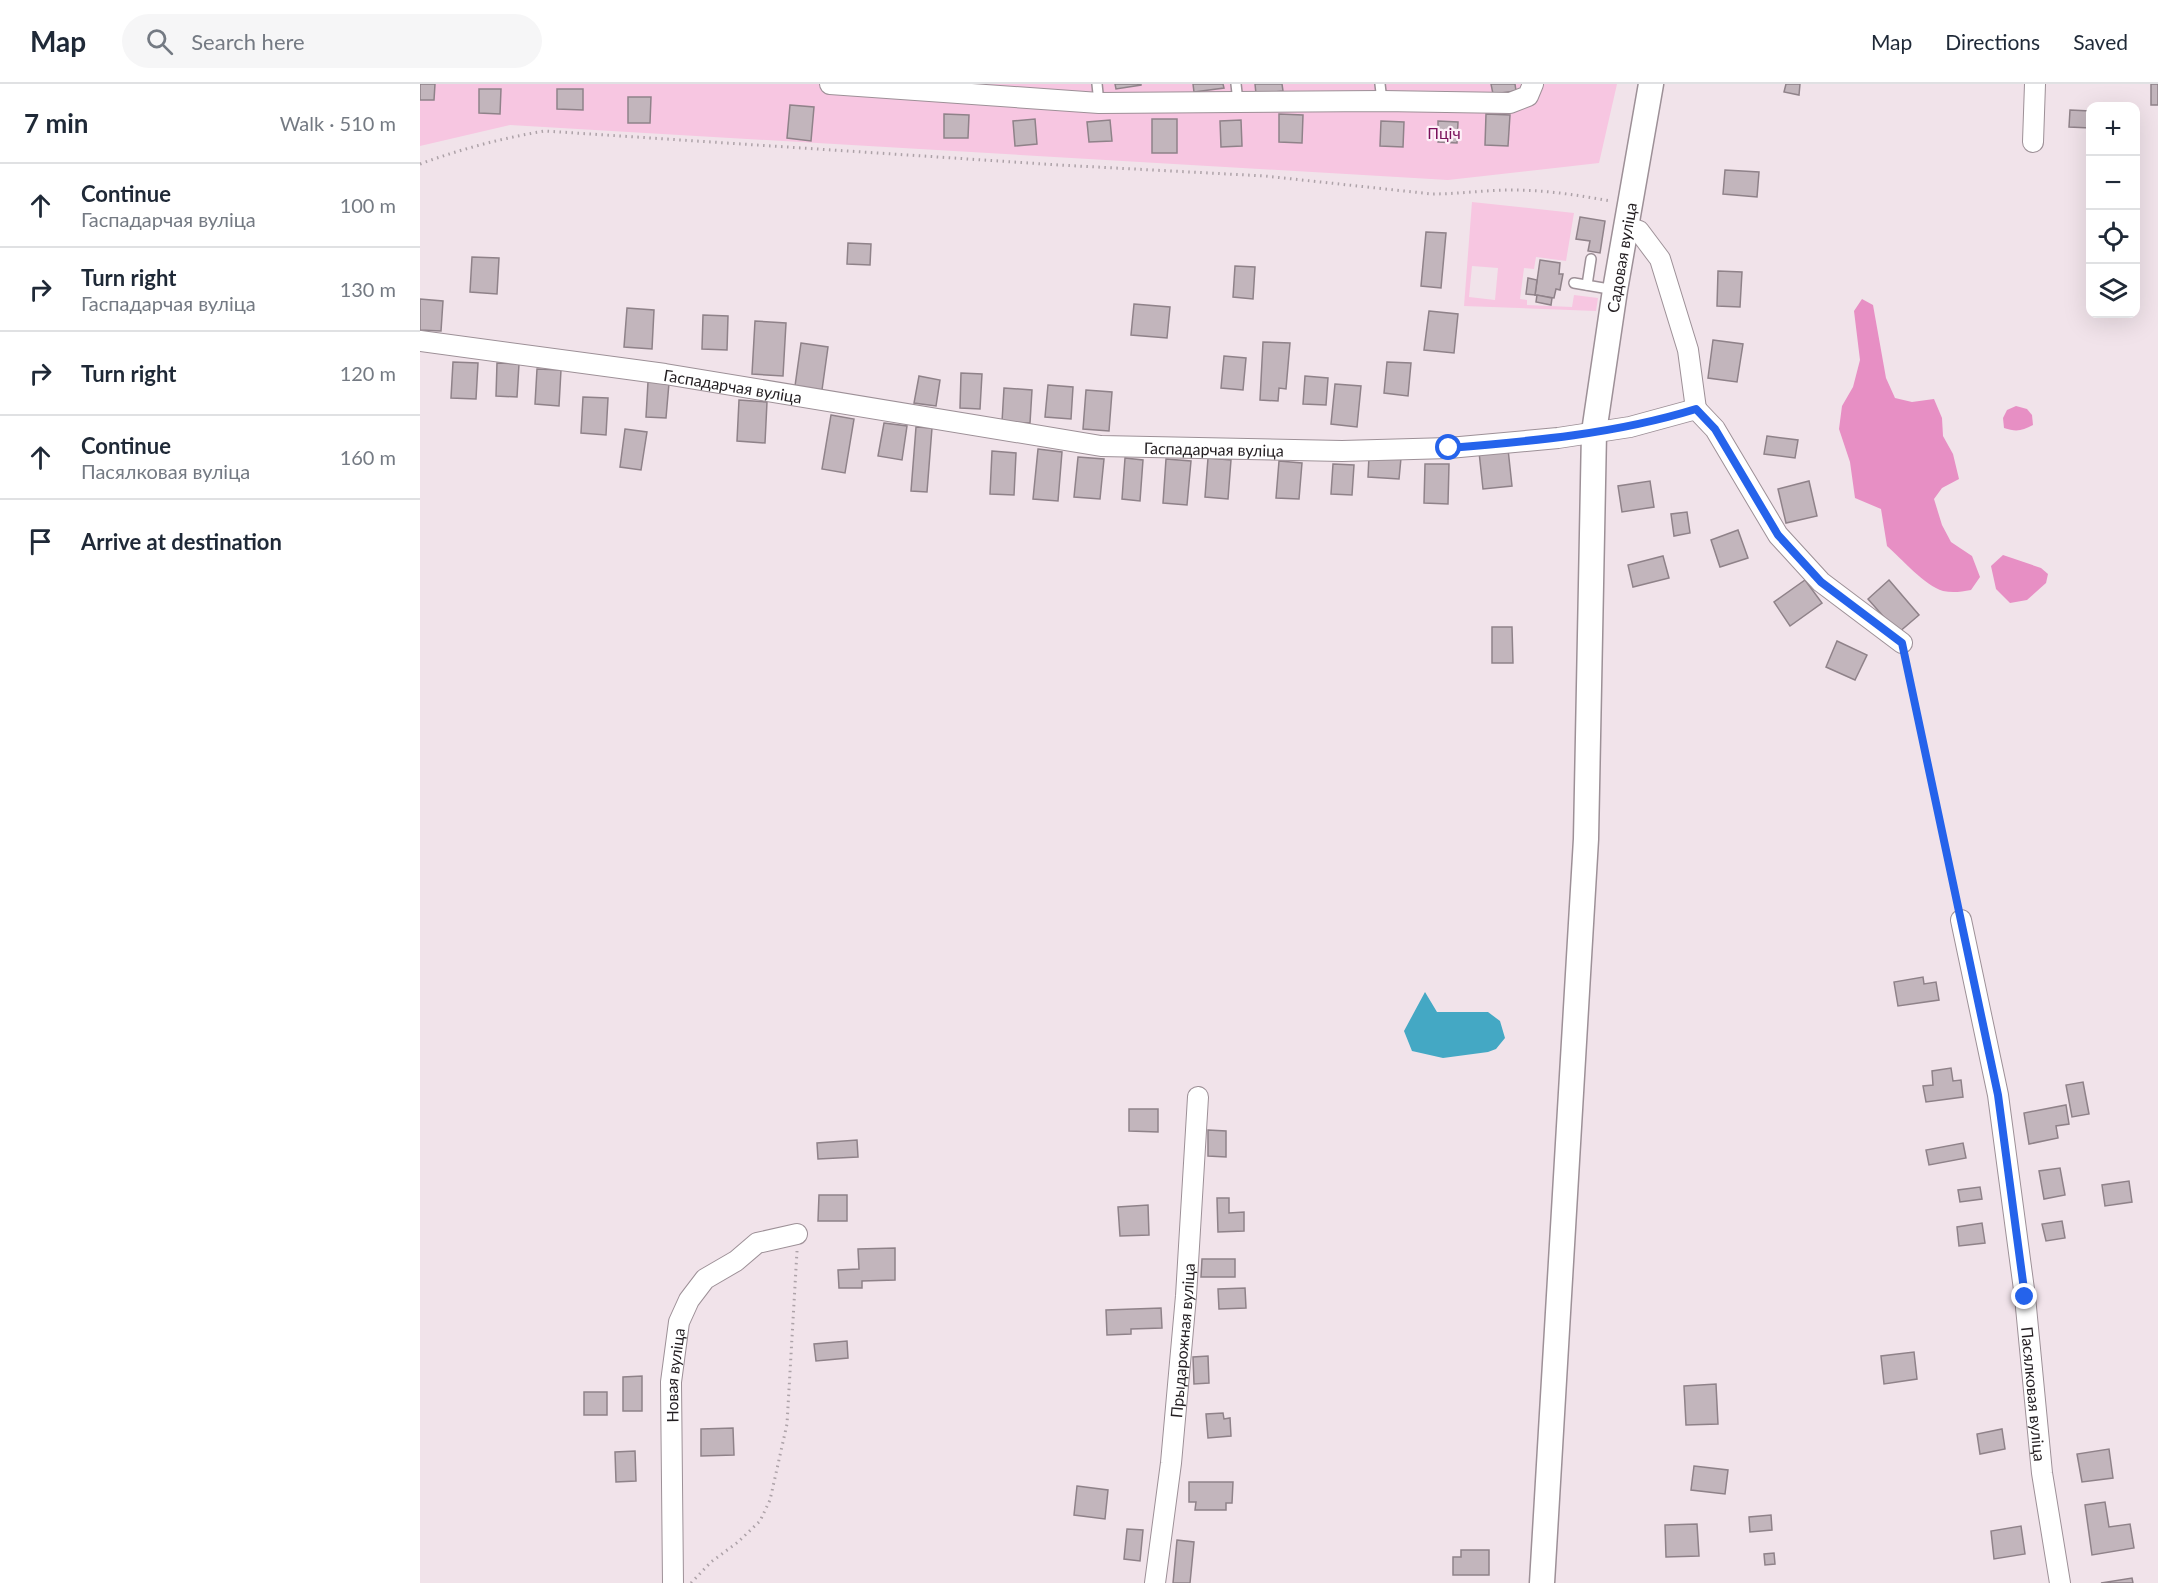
<!DOCTYPE html>
<meta charset="utf-8">
<style>
body{margin:0;font-family:Lato,sans-serif;background:#f6f6f7;color:#1f2937}
.controls{position:absolute;right:18px;top:18px;display:grid;overflow:hidden;border-radius:12px;box-shadow:0 6px 24px #0002}
.controls button{width:54px;height:54px;display:grid;place-items:center;padding:0;border:0;border-bottom:2px solid #e0e1e3;background:#fff;color:#1f2937;font:30px sans-serif}
.stop{position:absolute;width:18px;height:18px;margin:-14px;border:4px solid #2563eb;border-radius:50%;background:#fff}
.stop.end{background:#2563eb;border-color:#fff;box-shadow:0 2px 6px #0008}
.list{margin:0;padding:0;list-style:none}
h2{display:flex;justify-content:space-between;align-items:center;height:78px;margin:0;padding:0 24px;font-size:26px}
h2 small{font-size:20px;font-weight:400;color:#747a83}
.list li{display:grid;grid-template-columns:39px 1fr auto;gap:18px;align-items:center;box-sizing:border-box;height:84px;padding:0 24px;border-top:2px solid #e0e1e3}
.list b{display:block;font-size:22px;white-space:nowrap}
.list p{margin:0;font-size:20px;white-space:nowrap;color:#747a83}
.list em{font-size:20px;font-style:normal;color:#747a83}
.icon{flex:none;width:33px;height:33px;fill:none;stroke:currentColor;stroke-width:2;stroke-linecap:round;stroke-linejoin:round}
.map{position:relative;flex:none;width:1738px;height:1499px;overflow:hidden}
header{display:flex;align-items:center;gap:36px;box-sizing:border-box;height:84px;padding:0 30px;background:#fff;border-bottom:2px solid #e0e1e3}
header strong{font-size:28px}
nav{display:flex;gap:33px;margin-inline-start:auto;font-size:21px}
.search{width:420px;height:54px;background:#f6f6f7;display:flex;align-items:center;gap:15px;box-sizing:border-box;padding:0 21px;border-radius:33px;color:#747a83;font-size:22px}
main{display:flex}
aside{flex:1;background:#fff}
.map>svg:first-child{display:block}
</style>
<header>
<strong>Map</strong>
<div class="search"><svg class="icon" aria-label="search" viewBox="0 0 24 24"><circle cx="10" cy="10" r="6"/><path d="M15 15l6 6"/></svg>Search here</div>
<nav><a>Map</a><a>Directions</a><a>Saved</a></nav>
</header>
<main>
<aside>
<h2>7 min<small>Walk · 510 m</small></h2>
<ul class="list">
<li><svg class="icon" aria-label="ahead" viewBox="0 0 24 24"><path d="M12 20V5M6 11l6-6 6 6"/></svg><div><b>Continue</b><p>Гаспадарчая вуліца</p></div><em>100 m</em></li>
<li><svg class="icon" aria-label="right" viewBox="0 0 24 24"><path d="M7 20v-9h11M14 6l5 5-5 5"/></svg><div><b>Turn right</b><p>Гаспадарчая вуліца</p></div><em>130 m</em></li>
<li><svg class="icon" aria-label="right" viewBox="0 0 24 24"><path d="M7 20v-9h11M14 6l5 5-5 5"/></svg><div><b>Turn right</b></div><em>120 m</em></li>
<li><svg class="icon" aria-label="ahead" viewBox="0 0 24 24"><path d="M12 20V5M6 11l6-6 6 6"/></svg><div><b>Continue</b><p>Пасялковая вуліца</p></div><em>160 m</em></li>
<li><svg class="icon" aria-label="arrive" viewBox="0 0 24 24"><path d="M6 21V4h12l-3 4 3 4H6"/></svg><div><b>Arrive at destination</b></div></li>
</ul>
</aside>
<div class="map">
<svg width="1738" height="1499" viewBox="0 0 1738 1499">
<rect width="100%" height="100%" fill="#f1e3ea"/>
<g fill="#f7c6e1" fill-rule="evenodd">
<polygon points="0,0 1197,0 1179,79 1028,96 90,41 0,62"/>
<path d="M1052,118l102,11 -8,48 -30,-4 -2,12 -10,-1 -4,31 7,1v5l45,2 2,-12 24,3 -2,13 -132,-5zM1052,182l26,2 -3,32 -26,-3z"/>
</g>
<g fill="#e78fc4">
<path d="M1442,215l11,6 13,73 9,20 17,4 22,-3 8,19 1,18 10,18 6,25 -17,9 -8,11 8,26 9,17 21,14 8,21 -9,13c-10,2 -19,3 -28,1 -18,-5 -42,-33 -56,-45l-6,-37 -26,-11 -5,-36 -11,-33 3,-23 11,-19 7,-27 -6,-49z"/>
<path d="M1596,322l11,3 5,6 1,10c-11,6 -17,7 -29,3l-1,-10 4,-8z"/>
<polygon points="1583,471 1621,484 1628,490 1626,499 1607,516 1590,519 1576,505 1571,482"/>
</g>
<polygon fill="#44a8c4" points="1005,908 1017,928 1068,928 1080,937 1085,954 1076,965 1068,968 1023,974 992,967 984,947"/>
<g fill="#c2b5bc" stroke="#8f8289" stroke-width="1.5">
<polygon points="0,0 15,0 14,16 0,16"/>
<polygon points="695,0 721,0 721,1 696,5"/>
<polygon points="773,0 803,0 804,4 774,8"/>
<polygon points="835,0 862,0 863,7 836,10"/>
<polygon points="1071,0 1095,0 1096,7 1073,10"/>
<polygon points="1366,0 1380,0 1379,11 1364,8"/>
<rect x="1731" y="0" width="7" height="21"/>
<polygon points="59,5 81,5 80,30 59,29"/>
<polygon points="137,5 163,5 163,26 137,25"/>
<polygon points="208,13 231,13 230,39 208,39"/>
<polygon points="370,21 394,23 391,57 367,54"/>
<polygon points="1650,26 1670,27 1670,44 1649,43"/>
<polygon points="524,30 549,31 548,54 524,54"/>
<polygon points="859,30 883,31 882,59 859,58"/>
<polygon points="1066,30 1090,31 1088,62 1065,61"/>
<polygon points="615,35 617,60 595,62 593,37"/>
<rect x="732" y="35" width="25" height="34"/>
<polygon points="690,36 692,57 669,58 667,38"/>
<polygon points="821,36 822,62 801,63 800,37"/>
<polygon points="961,37 984,38 983,63 960,62"/>
<polygon points="1018,37 1038,38 1037,59 1018,58"/>
<polygon points="1305,86 1339,88 1337,113 1303,110"/>
<polygon points="1160,133 1185,137 1180,169 1168,167 1170,157 1156,155"/>
<polygon points="1006,148 1026,149 1021,204 1001,202"/>
<polygon points="428,159 451,160 450,181 427,180"/>
<polygon points="52,173 79,174 77,210 50,208"/>
<polygon points="1120,176 1140,179 1139,190 1143,190 1140,206 1136,205 1134,214 1115,211"/>
<polygon points="815,182 835,183 833,215 813,213"/>
<polygon points="1298,187 1322,188 1320,223 1297,222"/>
<polygon points="1108,194 1117,196 1115,211 1106,210"/>
<polygon points="1117,211 1132,214 1131,221 1116,218"/>
<polygon points="0,215 23,217 21,247 0,246"/>
<polygon points="714,220 750,223 747,254 711,251"/>
<polygon points="207,224 234,226 232,265 204,263"/>
<polygon points="1009,227 1038,230 1034,269 1004,266"/>
<polygon points="283,231 308,232 307,266 282,265"/>
<polygon points="335,237 366,239 363,292 332,290"/>
<polygon points="1293,256 1323,260 1317,298 1288,294"/>
<polygon points="843,258 870,259 866,305 859,304 858,317 840,316"/>
<polygon points="381,259 408,263 402,306 375,302"/>
<polygon points="804,272 826,274 823,306 801,304"/>
<polygon points="33,278 58,279 56,315 31,314"/>
<polygon points="967,278 991,279 988,312 964,309"/>
<polygon points="77,279 99,280 97,313 76,312"/>
<polygon points="117,285 141,286 139,322 115,320"/>
<polygon points="541,289 562,290 560,325 540,324"/>
<polygon points="499,292 520,296 516,322 494,319"/>
<polygon points="885,292 908,294 906,321 883,320"/>
<polygon points="228,298 249,299 246,334 226,333"/>
<polygon points="915,300 941,302 937,343 911,340"/>
<polygon points="628,301 653,303 651,335 625,333"/>
<polygon points="584,304 612,306 610,339 582,338"/>
<polygon points="666,306 692,308 689,347 663,345"/>
<polygon points="163,313 188,314 186,351 161,349"/>
<polygon points="319,316 347,318 345,359 317,357"/>
<polygon points="411,331 434,335 425,389 402,385"/>
<polygon points="464,339 487,342 482,376 458,372"/>
<polygon points="496,343 512,344 507,408 491,407"/>
<polygon points="205,345 227,348 221,386 200,383"/>
<polygon points="1347,352 1378,356 1375,374 1344,370"/>
<polygon points="618,365 642,368 638,417 613,415"/>
<polygon points="1088,365 1092,402 1063,405 1059,368"/>
<polygon points="572,367 596,369 594,411 570,410"/>
<polygon points="949,372 981,374 979,395 948,393"/>
<polygon points="658,373 684,375 680,415 654,413"/>
<polygon points="705,374 723,376 720,417 702,415"/>
<polygon points="788,374 811,376 808,415 785,413"/>
<polygon points="746,375 771,377 767,421 743,419"/>
<polygon points="859,377 882,379 879,415 856,414"/>
<polygon points="913,380 934,381 932,411 911,410"/>
<polygon points="1005,380 1029,380 1028,420 1004,419"/>
<polygon points="1230,397 1234,423 1202,428 1198,402"/>
<polygon points="1389,397 1397,432 1366,439 1358,405"/>
<polygon points="1267,428 1270,449 1254,452 1251,430"/>
<polygon points="1318,446 1328,474 1300,483 1291,456"/>
<polygon points="1243,472 1249,494 1213,503 1208,481"/>
<polygon points="1385,496 1402,519 1370,542 1354,518"/>
<polygon points="1469,496 1499,531 1478,549 1448,515"/>
<polygon points="1072,543 1092,543 1093,579 1072,579"/>
<polygon points="1417,557 1447,571 1435,596 1406,583"/>
<polygon points="1503,893 1504,900 1516,898 1519,916 1478,922 1474,898"/>
<polygon points="1531,984 1533,997 1541,996 1543,1013 1506,1018 1503,1002 1513,1001 1512,987"/>
<polygon points="1663,998 1669,1030 1652,1033 1646,1001"/>
<polygon points="1646,1021 1649,1040 1636,1042 1638,1054 1609,1060 1604,1029"/>
<polygon points="709,1025 738,1025 738,1048 709,1047"/>
<polygon points="788,1046 806,1047 806,1073 788,1072"/>
<polygon points="437,1056 438,1073 398,1075 397,1059"/>
<polygon points="1543,1059 1546,1074 1509,1081 1506,1066"/>
<polygon points="1640,1084 1645,1111 1624,1115 1619,1087"/>
<polygon points="1709,1097 1712,1118 1685,1122 1682,1101"/>
<polygon points="1560,1103 1562,1115 1540,1118 1538,1106"/>
<polygon points="399,1111 427,1111 427,1137 398,1137"/>
<polygon points="797,1114 809,1114 809,1129 824,1128 824,1147 798,1148"/>
<polygon points="728,1121 729,1151 700,1152 698,1123"/>
<polygon points="1642,1137 1645,1154 1626,1157 1622,1140"/>
<polygon points="1562,1139 1565,1159 1539,1162 1537,1143"/>
<polygon points="475,1164 475,1196 442,1197 442,1204 419,1204 418,1186 439,1185 438,1165"/>
<polygon points="782,1175 815,1175 815,1193 781,1193"/>
<polygon points="825,1204 826,1224 799,1225 798,1205"/>
<polygon points="741,1224 742,1244 711,1245 711,1250 687,1251 686,1226"/>
<polygon points="427,1257 428,1274 396,1277 394,1260"/>
<polygon points="1494,1268 1497,1295 1464,1300 1461,1272"/>
<polygon points="788,1272 789,1299 774,1300 773,1273"/>
<polygon points="222,1292 222,1327 203,1327 203,1293"/>
<polygon points="1296,1300 1298,1340 1266,1341 1264,1302"/>
<rect x="164" y="1308" width="23" height="23"/>
<polygon points="803,1329 804,1335 810,1334 811,1352 788,1354 786,1330"/>
<polygon points="313,1344 314,1371 281,1372 281,1345"/>
<polygon points="1582,1345 1585,1365 1560,1370 1557,1350"/>
<polygon points="1689,1365 1693,1394 1662,1398 1657,1370"/>
<polygon points="215,1367 216,1397 196,1398 195,1368"/>
<polygon points="1274,1382 1308,1386 1305,1410 1271,1406"/>
<polygon points="769,1398 813,1398 812,1419 806,1419 806,1426 775,1426 776,1418 769,1418"/>
<polygon points="657,1402 688,1406 685,1435 654,1431"/>
<polygon points="1685,1418 1689,1443 1710,1440 1714,1464 1672,1471 1665,1421"/>
<polygon points="1351,1431 1352,1446 1330,1448 1329,1433"/>
<polygon points="1277,1440 1279,1472 1246,1473 1245,1441"/>
<polygon points="1601,1442 1605,1470 1574,1475 1571,1447"/>
<polygon points="707,1445 723,1446 720,1477 704,1475"/>
<polygon points="757,1456 774,1458 770,1499 753,1499"/>
<polygon points="1041,1466 1069,1466 1069,1491 1033,1491 1033,1473 1041,1473"/>
<polygon points="1354,1469 1355,1480 1345,1481 1344,1470"/>
<polygon points="1712,1494 1713,1499 1681,1499"/>
</g>
<g fill="none" stroke-linecap="round" stroke-linejoin="round">
<defs>
<g id="service">
<polyline points="677,0 679,19"/>
<polyline points="816,0 818,18"/>
<polyline points="960,0 962,17"/>
<polyline points="1154,199 1195,206"/>
<polyline points="1167,201 1171,175"/>
</g>
<g id="minor">
<polyline points="410,0 679,19 962,17 1090,19 1108,12 1113,0"/>
<polyline points="1613,58 1615,0"/>
<polyline points="1207,143 1219,147 1240,175 1268,266 1276,325"/>
<path id="s1" d="M0,257l245,33 436,72 241,5 107,-3 109,-10 72,-11 66,-18 19,20 63,106 43,47 81,61"/>
<path id="s2" d="M1541,836l37,175 27,202 17,176 18,110"/>
<path id="s3" d="M253,1499l-2,-201 8,-60 10,-22 16,-21 31,-18 21,-18 40,-9"/>
<path id="s4" d="M735,1499l16,-120 15,-167 12,-199"/>
</g>
<g id="tertiary">
<path id="s5" d="M1122,1499l44,-744 8,-407 21,-142 36,-206"/>
</g>
</defs>
<use href="#service" stroke="#9d9097" stroke-width="12"/>
<use href="#minor" stroke="#9d9097" stroke-width="22"/>
<use href="#tertiary" stroke="#9d9097" stroke-width="27"/>
<g stroke="#ada2a8" stroke-width="3" stroke-dasharray="1.5 4.5" stroke-linecap="butt">
<path d="M0,80c41,-15 82,-26 125,-33l514,34 206,11 167,18c27,0 53,-4 80,-4 33,0 66,5 98,11"/>
<polyline points="1486,576 1537,819"/>
<polyline points="271,1499 291,1478 318,1458 340,1437 350,1416 367,1340 377,1167"/>
</g>
<use href="#service" stroke="#fff" stroke-width="9"/>
<use href="#minor" stroke="#fff" stroke-width="20"/>
<use href="#tertiary" stroke="#fff" stroke-width="24"/>
</g>
<g fill="none" stroke-linecap="round" stroke-linejoin="round">
<path stroke="#2563eb" stroke-width="8" d="M1029,364c84,-7 166,-14 247,-39l19,20 63,106 43,47 81,61 96,452 27,202"/>
</g>
<g text-anchor="middle" dominant-baseline="central" stroke-width="4.5" stroke-linejoin="round" paint-order="stroke">
<g font-size="16" fill="#7a115b" stroke="#fef0f8">
<text x="1024" y="48">Пціч</text>
</g>
<g font-size="16" fill="#231e21" stroke="#fef0f8">
<text stroke="none"><textPath href="#s5" startOffset="1329">Садовая вуліца</textPath></text>
<text stroke="none"><textPath href="#s1" startOffset="316">Гаспадарчая вуліца</textPath></text>
<text stroke="none"><textPath href="#s1" startOffset="802">Гаспадарчая вуліца</textPath></text>
<text stroke="none"><textPath href="#s4" startOffset="244">Прыдарожная вуліца</textPath></text>
<text stroke="none"><textPath href="#s3" startOffset="208">Новая вуліца</textPath></text>
<text stroke="none"><textPath href="#s2" startOffset="480">Пасялковая вуліца</textPath></text>
</g>
</g>
</svg>
<div class="controls">
<button>+</button>
<button>−</button>
<button><svg class="icon" aria-label="locate" viewBox="0 0 24 24"><circle cx="12" cy="12" r="6"/><path d="M12 2v4M12 18v4M2 12h4M18 12h4"/></svg></button>
<button><svg class="icon" aria-label="layers" viewBox="0 0 24 24"><path d="M12 4l9 5-9 5-9-5zM3 14l9 5 9-5"/></svg></button>
</div>
<div class="stop" style="left:1029px;top:364px"></div>
<div class="stop end" style="left:1605px;top:1213px"></div>
</div>
</main>
